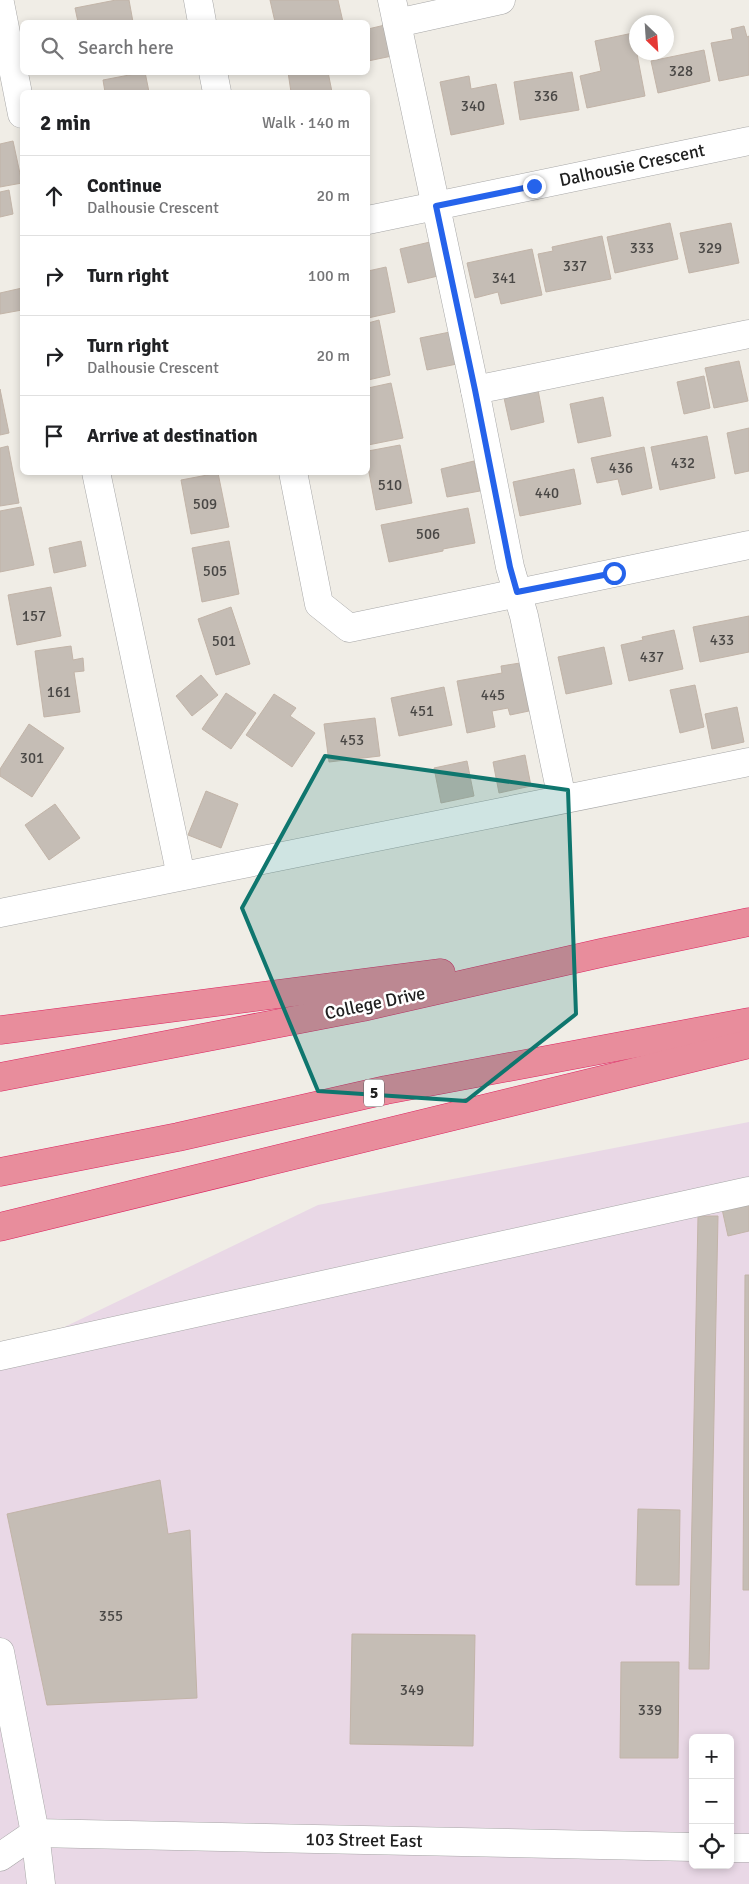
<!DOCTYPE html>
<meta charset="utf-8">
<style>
body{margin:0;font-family:Signika,sans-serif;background:#f6f6f6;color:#202124}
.controls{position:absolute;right:15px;bottom:15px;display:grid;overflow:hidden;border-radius:8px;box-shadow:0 2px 8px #0003}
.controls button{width:45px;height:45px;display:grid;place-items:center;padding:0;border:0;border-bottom:1px solid #e0e0e0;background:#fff;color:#202124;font:25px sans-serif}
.compass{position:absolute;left:629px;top:15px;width:45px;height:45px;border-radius:50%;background:#fff;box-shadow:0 2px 8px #0003;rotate:155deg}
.stop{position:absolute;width:15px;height:15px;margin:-11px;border:4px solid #2563eb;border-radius:50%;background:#fff}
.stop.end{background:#2563eb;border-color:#fff;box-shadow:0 1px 5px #0008}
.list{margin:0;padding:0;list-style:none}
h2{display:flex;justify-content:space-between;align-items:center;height:65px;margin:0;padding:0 20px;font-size:21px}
h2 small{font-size:16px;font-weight:400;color:#757577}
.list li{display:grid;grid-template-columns:32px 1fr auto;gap:15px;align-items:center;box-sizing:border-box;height:80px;padding:0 20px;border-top:1px solid #e0e0e0}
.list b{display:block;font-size:19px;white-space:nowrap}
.list p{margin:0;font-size:16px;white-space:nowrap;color:#757577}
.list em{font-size:16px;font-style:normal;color:#757577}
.icon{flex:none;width:28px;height:28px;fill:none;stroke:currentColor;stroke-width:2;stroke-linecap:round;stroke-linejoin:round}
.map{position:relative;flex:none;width:749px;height:1884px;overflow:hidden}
.search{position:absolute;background:#fff;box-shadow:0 2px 8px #0003;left:20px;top:20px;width:350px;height:55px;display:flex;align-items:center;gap:12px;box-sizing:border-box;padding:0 18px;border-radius:8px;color:#757577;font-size:19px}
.panel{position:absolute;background:#fff;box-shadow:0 2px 8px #0003;left:20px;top:90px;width:350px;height:385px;border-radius:8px}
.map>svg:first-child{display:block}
</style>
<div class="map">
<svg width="749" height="1884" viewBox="0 0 749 1884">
<rect width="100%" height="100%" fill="#f0ede6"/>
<path fill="#e9d8e6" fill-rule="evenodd" d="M749,1122v762h-749v-526l318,-153zM693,1738h37v127h-37z"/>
<g fill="#c5bdb5" stroke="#c2b4a8">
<polygon points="116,0 129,0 133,22 78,22 75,8"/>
<polygon points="270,0 338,0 343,22 275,22"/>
<polygon points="385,25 392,56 368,61 368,29"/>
<polygon points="744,26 747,37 749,36 749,75 719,81 711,43 733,39 731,29"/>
<polygon points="633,33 645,96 587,108 580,76 601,71 595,41"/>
<polygon points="704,50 710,81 658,93 651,61"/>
<polygon points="145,72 149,92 105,92 103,80"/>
<polygon points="288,72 328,72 332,92 291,92"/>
<polygon points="572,72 579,110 520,120 514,82"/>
<polygon points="469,76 471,89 496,84 504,124 451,135 440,82"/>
<polygon points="13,141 22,183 0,187 0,144"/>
<polygon points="9,190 13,214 0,217 0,192"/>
<polygon points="670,223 678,259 615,273 607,237"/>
<polygon points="731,223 739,263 689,273 680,233"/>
<polygon points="602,236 611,279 546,292 538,254 553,251 552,247"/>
<polygon points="430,242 438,276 408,283 400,249"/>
<polygon points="532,249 542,295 501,304 498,292 475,298 467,263"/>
<polygon points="386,267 395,312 368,318 368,271"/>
<polygon points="22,288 22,310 0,314 0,293"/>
<polygon points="379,320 390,375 368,380 368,323"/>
<polygon points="450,332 457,364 427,370 420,338"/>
<polygon points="739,361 748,401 714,408 705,368"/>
<polygon points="704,376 710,408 684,414 677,382"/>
<polygon points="391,383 403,438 368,445 368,388"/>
<polygon points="0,389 9,433 0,435"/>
<polygon points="538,390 544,422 511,430 504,398"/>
<polygon points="603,397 611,436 578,443 570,404"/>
<polygon points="749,428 749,471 735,474 727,433"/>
<polygon points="707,436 715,478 660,490 651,447"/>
<polygon points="400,445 412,503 376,510 368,467 368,451"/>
<polygon points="8,446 19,503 0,506 0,448"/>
<polygon points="644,447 652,488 622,495 618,479 597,483 591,458"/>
<polygon points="474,461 480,491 447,497 441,469"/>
<polygon points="574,469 581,504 520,516 513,482"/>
<polygon points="218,473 229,527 191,534 181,480"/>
<polygon points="21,507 34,565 0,572 0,511"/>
<polygon points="468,508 475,543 443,549 443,551 389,562 381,525"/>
<polygon points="81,541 86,566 54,573 49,548"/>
<polygon points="229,541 239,594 202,602 192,548"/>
<polygon points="51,587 61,636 17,645 8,595"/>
<polygon points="231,607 250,664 216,675 198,619"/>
<polygon points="749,616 749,652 700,662 693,627"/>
<polygon points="674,630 683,669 629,681 621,645 643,640 642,637"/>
<polygon points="71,646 73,660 83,658 84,671 74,672 80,712 44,717 35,651"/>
<polygon points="604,647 612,684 566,694 558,657"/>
<polygon points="520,663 529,711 510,715 508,708 492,711 495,727 467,733 457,681 502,673 501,666"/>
<polygon points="201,675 218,695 192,716 176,696"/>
<polygon points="695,685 704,727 680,733 670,690"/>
<polygon points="444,687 452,725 399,736 391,698"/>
<polygon points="226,693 256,713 231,749 202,729"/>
<polygon points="274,694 296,708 290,716 315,733 292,767 246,735"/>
<polygon points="737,707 744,742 712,749 705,714"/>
<polygon points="375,718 380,756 329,762 324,724"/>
<polygon points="29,724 64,748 32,797 0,776 0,769"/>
<polygon points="525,755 531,786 499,793 493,762"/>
<polygon points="467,761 474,796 441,803 434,768"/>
<polygon points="206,791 238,804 221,848 188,835"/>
<polygon points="55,804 80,838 49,860 25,825"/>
<polygon points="749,1203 749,1231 728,1236 722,1209"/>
<polygon points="698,1216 718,1216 709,1669 689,1669"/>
<polygon points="745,1275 749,1275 749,1590 743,1590"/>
<polygon points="160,1480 168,1534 190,1530 197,1698 47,1705 7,1514"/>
<polygon points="638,1509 680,1510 679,1585 636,1585"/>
<polygon points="352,1634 475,1635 473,1746 350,1744"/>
<polygon points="621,1662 679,1662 678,1758 620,1758"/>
</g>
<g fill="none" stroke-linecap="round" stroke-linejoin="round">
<defs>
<g id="minor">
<polyline points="198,0 202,22"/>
<polyline points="392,0 475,390 510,567 524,616 562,799"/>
<polyline points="0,3 22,114"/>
<polyline points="397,23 501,0"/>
<polyline points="213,72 217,92"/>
<polyline points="368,220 749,141"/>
<polyline points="475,390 749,334"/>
<polyline points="96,472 181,876"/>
<polyline points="293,472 319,604 349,628 749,545"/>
<polyline points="0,913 749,762"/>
<polyline points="0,1356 749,1191"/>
<polyline points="0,1652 35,1833 41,1884"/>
<polyline points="730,1848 749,1848"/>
<polyline points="0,1857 35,1833 693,1847"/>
</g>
<g id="highway">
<polyline points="0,1030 441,973"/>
<polyline points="0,1077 363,1007 601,953 749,922"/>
<polyline points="0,1172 178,1137 386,1090 749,1022"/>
<polyline points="0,1227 749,1044"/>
</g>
</defs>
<use href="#minor" stroke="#a7a7a7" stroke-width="29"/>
<use href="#highway" stroke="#dd2460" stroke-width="29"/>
<use href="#minor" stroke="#fff" stroke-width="28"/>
<use href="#highway" stroke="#e88d9c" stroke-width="28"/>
</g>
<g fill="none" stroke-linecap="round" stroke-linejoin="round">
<polyline stroke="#2563eb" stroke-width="6" points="534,186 436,206 475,390 510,567 517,592 614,573"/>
</g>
<path fill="#0f766e" fill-opacity="0.2" stroke="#0f766e" stroke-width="4" stroke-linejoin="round" d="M325,756l243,34 8,224 -110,87 -148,-10 -76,-183z"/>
<g text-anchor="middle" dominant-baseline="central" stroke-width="5" stroke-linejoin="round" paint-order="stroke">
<g font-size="15" fill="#494745">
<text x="681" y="71">328</text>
<text x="546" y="96">336</text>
<text x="473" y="106">340</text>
<text x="642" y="248">333</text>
<text x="710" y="248">329</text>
<text x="575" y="266">337</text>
<text x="504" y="278">341</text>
<text x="683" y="463">432</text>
<text x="621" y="468">436</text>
<text x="390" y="485">510</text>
<text x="547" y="493">440</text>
<text x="205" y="504">509</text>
<text x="428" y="534">506</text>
<text x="215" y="571">505</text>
<text x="34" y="616">157</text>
<text x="722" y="640">433</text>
<text x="224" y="641">501</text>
<text x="652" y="657">437</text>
<text x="59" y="692">161</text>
<text x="493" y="695">445</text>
<text x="422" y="711">451</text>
<text x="352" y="740">453</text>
<text x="32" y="758">301</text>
<text x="111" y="1616">355</text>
<text x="412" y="1690">349</text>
<text x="650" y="1710">339</text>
</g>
<rect fill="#fff" stroke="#636363" stroke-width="1" x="364" y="1079.5" width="20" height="27" rx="4"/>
<g font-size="16" font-weight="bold" fill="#202020">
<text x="374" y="1093">5</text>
</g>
<g font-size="18" fill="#202020" stroke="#fff">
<text transform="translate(632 165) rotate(-12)">Dalhousie Crescent</text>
<text transform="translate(375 1003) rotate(-12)">College Drive</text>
<text transform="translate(364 1840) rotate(1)">103 Street East</text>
</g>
</g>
</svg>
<div class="controls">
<button>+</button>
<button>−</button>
<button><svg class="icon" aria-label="locate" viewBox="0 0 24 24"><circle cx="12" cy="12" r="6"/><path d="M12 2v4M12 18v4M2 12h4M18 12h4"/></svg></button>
</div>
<svg class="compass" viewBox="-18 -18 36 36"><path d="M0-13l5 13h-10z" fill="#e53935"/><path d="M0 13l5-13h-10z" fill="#757577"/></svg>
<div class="stop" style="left:614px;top:573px"></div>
<div class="stop end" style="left:534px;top:186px"></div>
<div class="search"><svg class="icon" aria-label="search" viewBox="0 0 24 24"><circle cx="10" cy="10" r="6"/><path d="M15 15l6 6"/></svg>Search here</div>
<section class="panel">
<h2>2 min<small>Walk · 140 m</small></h2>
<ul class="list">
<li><svg class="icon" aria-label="ahead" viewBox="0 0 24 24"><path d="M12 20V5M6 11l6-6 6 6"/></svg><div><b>Continue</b><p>Dalhousie Crescent</p></div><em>20 m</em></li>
<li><svg class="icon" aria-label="right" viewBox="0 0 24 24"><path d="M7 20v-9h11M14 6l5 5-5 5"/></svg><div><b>Turn right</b></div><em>100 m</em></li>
<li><svg class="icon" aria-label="right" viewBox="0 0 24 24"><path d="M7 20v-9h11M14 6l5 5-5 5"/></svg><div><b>Turn right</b><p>Dalhousie Crescent</p></div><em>20 m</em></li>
<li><svg class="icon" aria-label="arrive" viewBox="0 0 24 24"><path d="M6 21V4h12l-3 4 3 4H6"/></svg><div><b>Arrive at destination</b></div></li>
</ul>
</section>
</div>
